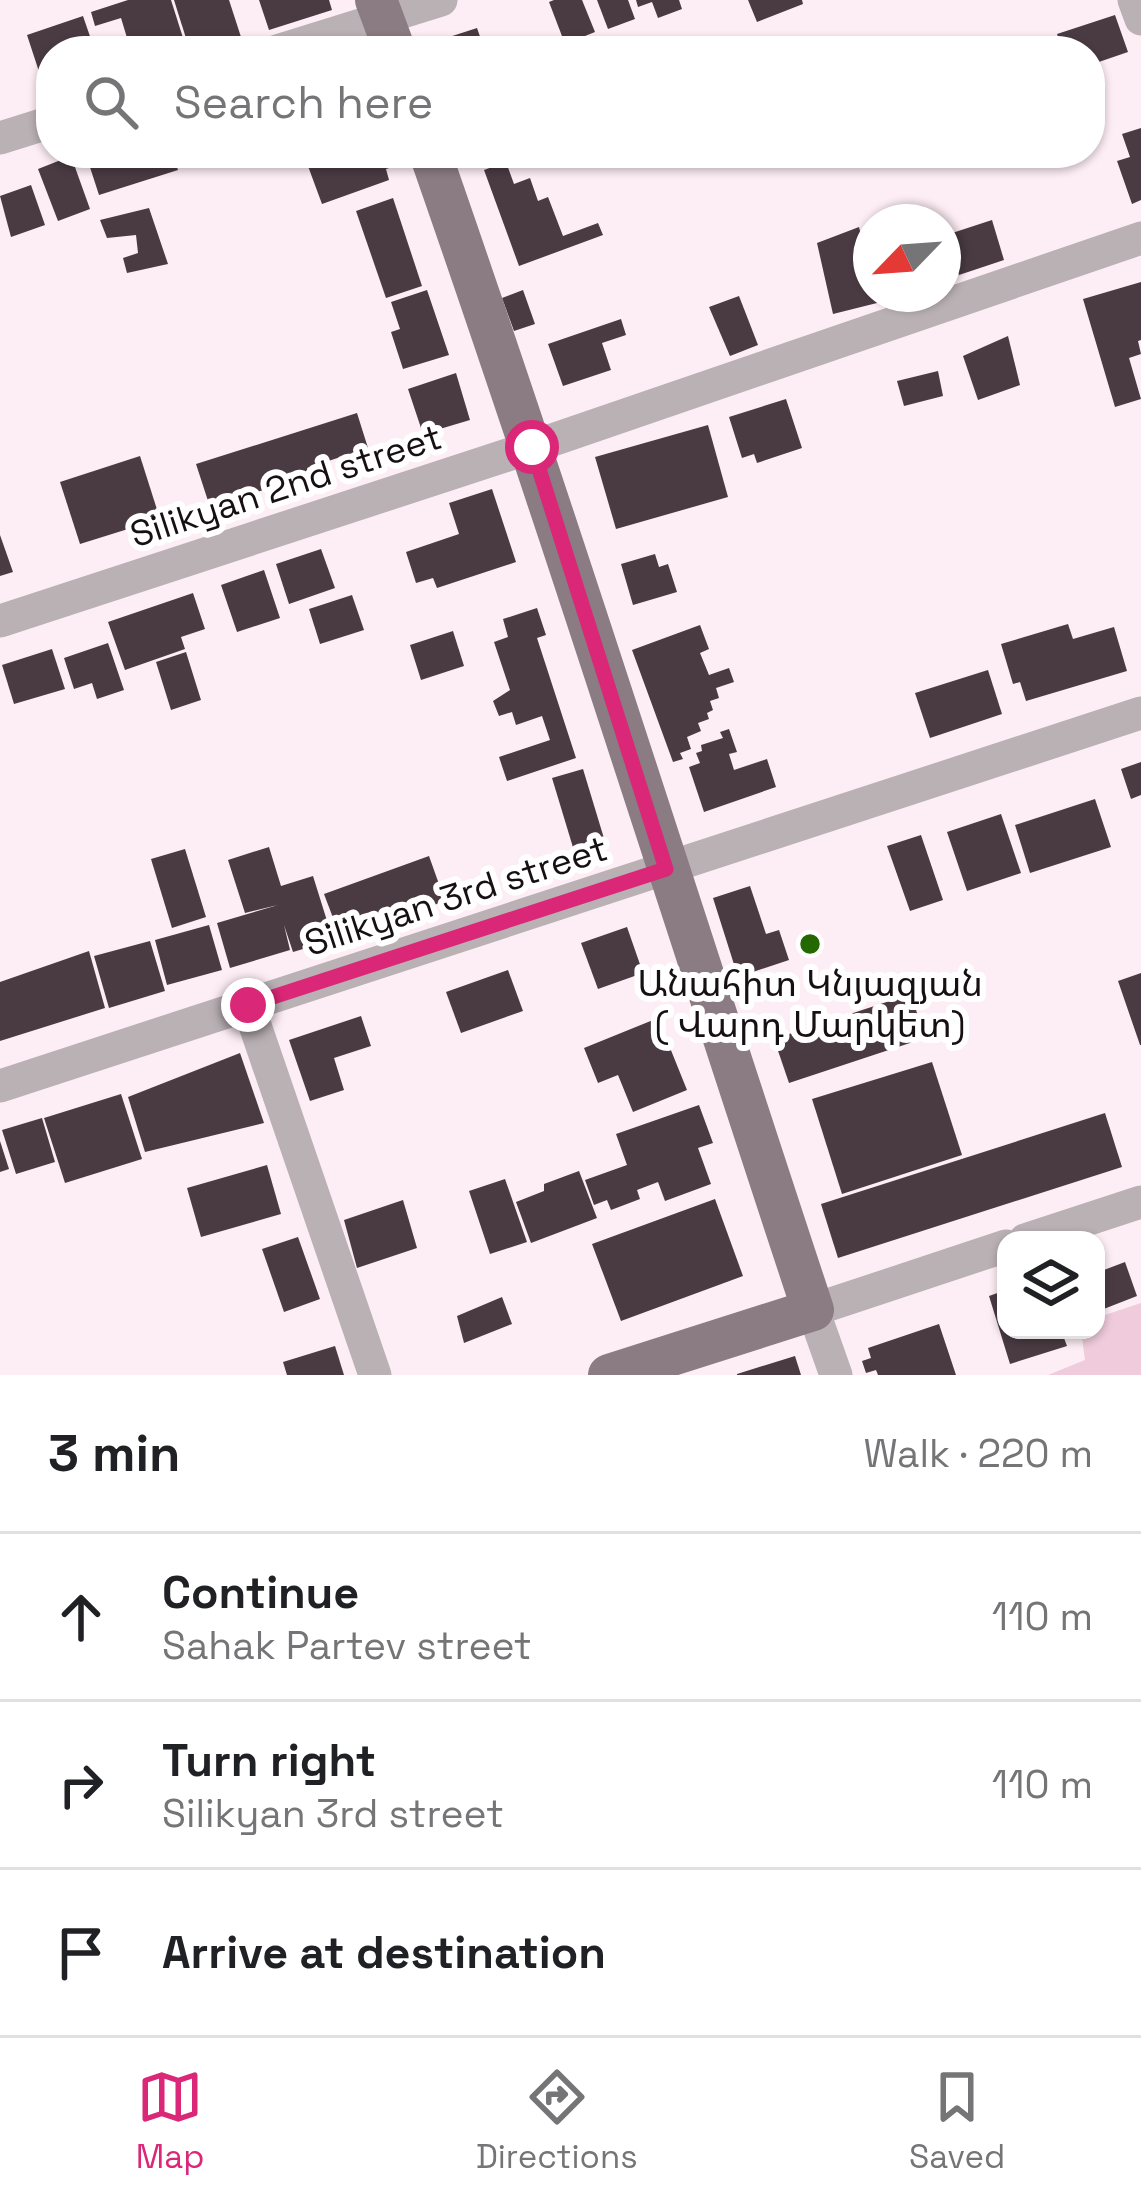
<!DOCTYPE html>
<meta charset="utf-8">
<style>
body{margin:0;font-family:"Space Grotesk","Noto Sans Armenian",sans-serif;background:#f2f2f2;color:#202124}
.controls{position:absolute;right:36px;bottom:36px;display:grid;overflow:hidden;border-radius:24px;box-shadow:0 3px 9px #0004}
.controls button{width:108px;height:108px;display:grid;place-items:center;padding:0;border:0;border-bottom:3px solid #e0e0e0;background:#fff;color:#202124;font:60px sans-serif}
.compass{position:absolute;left:853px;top:204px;width:108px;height:108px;border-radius:50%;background:#fff;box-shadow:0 3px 9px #0004;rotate:245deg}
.stop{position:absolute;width:36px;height:36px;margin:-27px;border:9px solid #db2777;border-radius:50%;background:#fff}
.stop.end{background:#db2777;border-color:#fff;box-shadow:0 3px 12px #0008}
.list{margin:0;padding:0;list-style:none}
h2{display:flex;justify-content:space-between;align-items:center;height:156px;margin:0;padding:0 48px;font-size:51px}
h2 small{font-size:39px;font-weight:400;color:#757577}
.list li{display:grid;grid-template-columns:78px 1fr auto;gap:36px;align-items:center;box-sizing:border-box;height:168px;padding:0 48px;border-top:3px solid #e0e0e0}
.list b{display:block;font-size:45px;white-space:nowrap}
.list p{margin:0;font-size:39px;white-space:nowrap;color:#757577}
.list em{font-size:39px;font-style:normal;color:#757577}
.icon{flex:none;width:66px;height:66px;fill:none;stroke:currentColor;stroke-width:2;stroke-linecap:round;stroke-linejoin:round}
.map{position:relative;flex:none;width:1141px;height:1375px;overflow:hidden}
.search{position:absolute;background:#fff;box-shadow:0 3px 9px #0004;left:36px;right:36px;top:36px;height:132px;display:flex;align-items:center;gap:30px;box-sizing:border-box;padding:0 42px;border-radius:48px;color:#757577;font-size:45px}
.sheet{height:660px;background:#fff}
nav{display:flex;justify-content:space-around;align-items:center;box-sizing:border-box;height:168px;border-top:3px solid #e0e0e0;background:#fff;font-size:33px;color:#757577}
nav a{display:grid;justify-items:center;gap:6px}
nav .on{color:#db2777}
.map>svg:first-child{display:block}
</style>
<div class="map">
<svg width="1141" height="1375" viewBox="0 0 1141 1375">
<rect width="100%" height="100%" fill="#fdedf4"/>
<polygon fill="#efcbdb" points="1141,1303 1141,1375 1048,1375 1085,1360 1081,1330 1096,1330 1096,1318"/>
<g fill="#4a3b42">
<polygon points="128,0 171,0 184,41 173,44 175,51 131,51 121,18 95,26 91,12"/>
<polygon points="174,0 229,0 241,37 190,51"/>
<polygon points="259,0 329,0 332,10 269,30"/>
<polygon points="554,0 582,0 595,32 565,44 549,2"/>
<polygon points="597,0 628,0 635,19 608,29"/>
<polygon points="636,0 679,0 682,9 658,18 652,2 638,7"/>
<polygon points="748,0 802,0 803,4 757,22"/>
<polygon points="1115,15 1128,52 1090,65 1090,51 1063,51 1057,34"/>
<polygon points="83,16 95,51 51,51 51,94 47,96 27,35"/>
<polygon points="477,28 485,51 444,51 440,40"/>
<polygon points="1141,128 1141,200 1132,204 1117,161 1130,157 1122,134"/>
<polygon points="91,153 172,153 178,170 99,195 86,155"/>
<polygon points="318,153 394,153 399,165 386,169 389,180 322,204 305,158"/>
<polygon points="71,156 90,209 58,221 38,169"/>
<polygon points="506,162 514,184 530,178 538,201 548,197 563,236 598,223 603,235 519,266 484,170"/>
<polygon points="31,185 45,225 11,237 0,196"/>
<polygon points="393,198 422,286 386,298 356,211"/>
<polygon points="149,208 168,264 127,273 123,258 138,253 136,235 107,238 100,220"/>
<polygon points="992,220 1004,260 959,275 943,236"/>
<polygon points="859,227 871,276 871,294 875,294 877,303 833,314 817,243"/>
<polygon points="1141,282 1141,340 1138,341 1141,354 1129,358 1141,399 1115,407 1083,299"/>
<polygon points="427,290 449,355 403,369 391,332 400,329 391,302"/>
<polygon points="523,290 535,324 514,331 502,298"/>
<polygon points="739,296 758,345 730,356 709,307"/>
<polygon points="621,319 626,335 602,343 611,370 563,386 548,344"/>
<polygon points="1008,336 1020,385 978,400 963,356"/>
<polygon points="938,371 943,396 904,406 897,381"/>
<polygon points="456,373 470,420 423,434 408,389"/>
<polygon points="786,399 802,448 757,463 754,454 742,458 729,417"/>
<polygon points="357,413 368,448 307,468 310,475 210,507 196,464"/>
<polygon points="708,425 728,497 616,529 595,457"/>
<polygon points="140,456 160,519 80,544 60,482"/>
<polygon points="492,489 516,562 437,588 433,578 416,583 406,552 459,534 449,503"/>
<polygon points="0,535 13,572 0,576"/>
<polygon points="321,549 335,588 289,604 276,564"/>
<polygon points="655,554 659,567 668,564 677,592 633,605 621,564"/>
<polygon points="264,570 280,618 237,632 221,585"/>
<polygon points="193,593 205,629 181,637 185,649 125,670 108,622"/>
<polygon points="352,595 364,630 320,644 309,609"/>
<polygon points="537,608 546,635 537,638 576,758 507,781 499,757 550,740 542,716 516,725 512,712 499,716 493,701 510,690 494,642 508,637 503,619"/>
<polygon points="1068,624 1073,639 1114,627 1127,671 1026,701 1020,682 1013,684 1001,644"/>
<polygon points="700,625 709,649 700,653 709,675 729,668 734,682 716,688 719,698 710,701 713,710 707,713 709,719 698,723 701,731 687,737 691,749 680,753 683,759 673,762 632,650"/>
<polygon points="453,631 464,666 421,680 410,645"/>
<polygon points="108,643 124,690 97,699 92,683 74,689 64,658"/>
<polygon points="52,649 65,689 14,704 2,665"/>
<polygon points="186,652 201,700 171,710 156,662"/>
<polygon points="988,670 1002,714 930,738 915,693"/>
<polygon points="729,729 737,752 729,754 734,770 767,759 776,787 704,812 689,767 700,763 696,753 702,751 701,745 723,738 720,732"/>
<polygon points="1141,762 1141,795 1131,799 1121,769"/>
<polygon points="583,769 606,845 575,854 552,778"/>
<polygon points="1095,799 1111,847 1030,873 1015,825"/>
<polygon points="1001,814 1021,873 967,891 947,832"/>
<polygon points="921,835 943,900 910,911 887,846"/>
<polygon points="269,847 281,886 313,876 333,940 293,952 284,925 290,950 230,968 217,923 278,905 245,913 228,860"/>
<polygon points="185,849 206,917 172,928 151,859"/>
<polygon points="429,856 445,901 341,939 324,894"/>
<polygon points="750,886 766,934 779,930 789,960 738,977 713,898"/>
<polygon points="209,925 222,970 167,985 155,940"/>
<polygon points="627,927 643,973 598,989 581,943"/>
<polygon points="150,941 165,991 109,1008 94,956"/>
<polygon points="89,951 105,1008 0,1041 0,982"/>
<polygon points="508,970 523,1011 461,1033 446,992"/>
<polygon points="1141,973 1141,1045 1140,1045 1118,981"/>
<polygon points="911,994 925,1038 789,1083 774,1039"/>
<polygon points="361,1016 371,1046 334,1058 344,1090 310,1101 289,1040"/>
<polygon points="658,1018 687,1090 633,1112 618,1075 598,1083 584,1048"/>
<polygon points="240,1053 264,1123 145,1152 128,1097"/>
<polygon points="932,1062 962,1155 842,1194 812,1099"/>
<polygon points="121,1094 142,1159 65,1183 44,1118"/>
<polygon points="699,1105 713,1143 698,1148 711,1184 665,1201 658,1182 637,1190 640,1199 611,1210 607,1200 594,1205 585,1180 627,1165 616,1134"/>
<polygon points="1105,1113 1122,1167 838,1258 821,1204"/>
<polygon points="42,1118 55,1162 16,1174 2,1130"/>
<polygon points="0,1141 9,1169 0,1172"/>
<polygon points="267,1165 281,1214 201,1237 187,1188"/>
<polygon points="579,1171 597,1218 531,1243 516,1202 544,1191 544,1184"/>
<polygon points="505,1179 527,1242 490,1254 469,1191"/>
<polygon points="715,1199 743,1276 621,1321 592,1244"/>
<polygon points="403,1200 417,1248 357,1268 344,1220"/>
<polygon points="298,1237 320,1299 284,1312 262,1249"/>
<polygon points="1125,1262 1137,1296 1096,1312 1096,1273"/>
<polygon points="1006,1290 1006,1330 1061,1330 1067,1346 1010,1364 989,1296"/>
<polygon points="502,1297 512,1324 464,1343 457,1316"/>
<polygon points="939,1324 956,1375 878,1375 876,1370 866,1373 862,1361 871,1358 868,1348"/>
<polygon points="335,1346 344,1375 287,1375 283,1362"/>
<polygon points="795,1356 801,1375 737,1375 737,1374"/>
</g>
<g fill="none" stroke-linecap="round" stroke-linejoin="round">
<g stroke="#bab1b5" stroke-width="33">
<polyline points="1134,0 1141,19"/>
<polyline points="277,51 441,0"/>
<polyline points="0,138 51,122"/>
<polyline points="0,621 532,447 1141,238"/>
<polyline points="248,1005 375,1375"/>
<polyline points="0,1086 1141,713"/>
<polyline points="1025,1240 1141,1202"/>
<polyline points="836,1375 813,1310 1006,1246"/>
</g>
<g stroke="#8b7b82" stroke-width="42">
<polyline points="376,0 395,51"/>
<path d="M430,153c134,384 255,771 383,1157l-204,65"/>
</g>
</g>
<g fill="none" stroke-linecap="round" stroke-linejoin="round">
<polyline stroke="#db2777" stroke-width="15" points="248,1005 666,869 532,447"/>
</g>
<circle fill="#236800" stroke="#fff" stroke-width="4.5" cx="810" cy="944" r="12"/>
<g text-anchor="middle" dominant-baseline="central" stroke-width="12" stroke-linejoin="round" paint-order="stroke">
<g font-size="36" fill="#161013" stroke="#fff">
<text transform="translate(286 486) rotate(-18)">Silikyan 2nd street</text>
<text transform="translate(456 896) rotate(-18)">Silikyan 3rd street</text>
</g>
<g font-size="36" fill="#161013" stroke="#fff">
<text x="810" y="984">Անահիտ Կնյազյան<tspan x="810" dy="41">( Վարդ Մարկետ)</tspan></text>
</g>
</g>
</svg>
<div class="controls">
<button><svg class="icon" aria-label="layers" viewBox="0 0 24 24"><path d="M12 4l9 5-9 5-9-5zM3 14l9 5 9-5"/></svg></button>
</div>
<svg class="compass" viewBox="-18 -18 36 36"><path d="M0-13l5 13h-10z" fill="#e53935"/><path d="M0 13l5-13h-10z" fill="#757577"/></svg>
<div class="stop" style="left:532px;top:447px"></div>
<div class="stop end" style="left:248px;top:1005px"></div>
<div class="search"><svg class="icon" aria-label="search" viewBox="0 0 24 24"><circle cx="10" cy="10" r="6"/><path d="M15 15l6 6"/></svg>Search here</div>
</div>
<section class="sheet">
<h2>3 min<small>Walk · 220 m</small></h2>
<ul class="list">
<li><svg class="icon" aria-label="ahead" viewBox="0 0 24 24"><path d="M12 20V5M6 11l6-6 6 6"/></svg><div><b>Continue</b><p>Sahak Partev street</p></div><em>110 m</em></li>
<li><svg class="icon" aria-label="right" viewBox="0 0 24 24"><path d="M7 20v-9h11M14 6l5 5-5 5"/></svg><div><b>Turn right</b><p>Silikyan 3rd street</p></div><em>110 m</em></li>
<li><svg class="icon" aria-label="arrive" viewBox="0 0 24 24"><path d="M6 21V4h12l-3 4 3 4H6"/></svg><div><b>Arrive at destination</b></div></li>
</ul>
</section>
<nav>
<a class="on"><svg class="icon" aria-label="map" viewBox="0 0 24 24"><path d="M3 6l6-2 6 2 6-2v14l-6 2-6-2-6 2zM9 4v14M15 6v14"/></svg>Map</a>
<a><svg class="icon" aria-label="directions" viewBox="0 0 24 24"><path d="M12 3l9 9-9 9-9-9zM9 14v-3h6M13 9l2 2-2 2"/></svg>Directions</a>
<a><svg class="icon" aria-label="saved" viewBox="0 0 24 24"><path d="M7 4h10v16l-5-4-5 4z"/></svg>Saved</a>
</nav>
